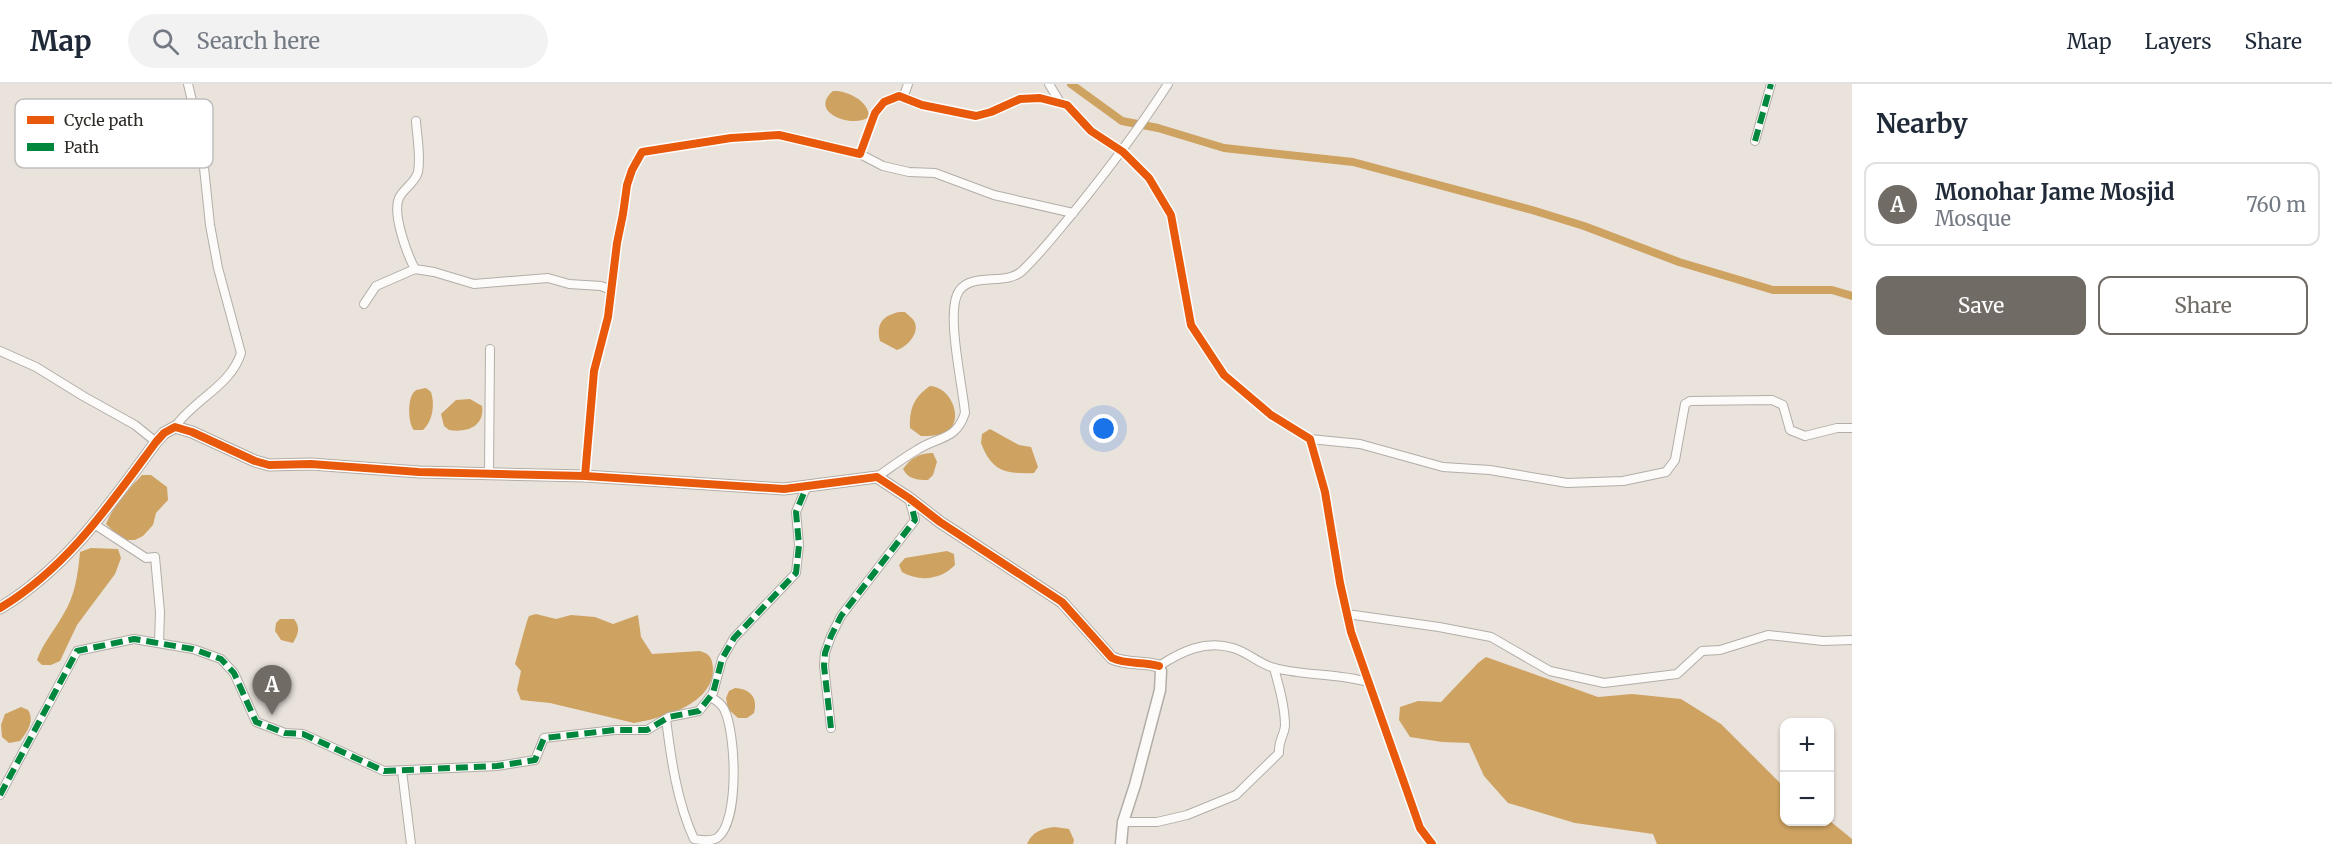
<!DOCTYPE html>
<meta charset="utf-8">
<style>
body{margin:0;font-family:Merriweather,serif;background:#f2f2f3;color:#1f2937}
.controls{position:absolute;right:18px;bottom:18px;display:grid;overflow:hidden;border-radius:12px;box-shadow:0 2px 4px #0004}
.controls button{width:54px;height:54px;display:grid;place-items:center;padding:0;border:0;border-bottom:2px solid #e0e1e3;background:#fff;color:#1f2937;font:30px sans-serif}
.you{position:absolute;left:1104px;top:345px;width:21px;height:21px;margin:-15px;border:4px solid #fff;border-radius:50%;background:#1a73e8;box-shadow:0 0 0 9px #1a73e833}
.badge{display:grid;place-items:center;width:39px;height:39px;border-radius:50%;background:#706b65;color:#fff;font-size:20px;font-weight:700}
.pin{position:absolute;translate:-50% -50px;filter:drop-shadow(0 2px 3px #0008)}
.pin::after{content:'';position:absolute;top:32px;width:21px;height:18px;background:inherit;clip-path:polygon(0 0,100% 0,50% 100%)}
.list{margin:0;padding:0;list-style:none}
h2{display:flex;justify-content:space-between;align-items:center;height:78px;margin:0;padding:0 24px;font-size:26px}
h2 small{font-size:20px;font-weight:400;color:#747a83}
.list li{display:grid;grid-template-columns:39px 1fr auto;gap:18px;align-items:center;box-sizing:border-box;height:84px;margin:0 12px 12px;padding:0 12px;border:2px solid #e0e1e3;border-radius:12px}
.list b{display:block;font-size:22px;white-space:nowrap}
.list p{margin:0;font-size:20px;white-space:nowrap;color:#747a83}
.list em{font-size:20px;font-style:normal;color:#747a83}
.actions{display:flex;gap:12px;padding:18px 24px}
.actions a{flex:1;padding:14px 0;border:2px solid #706b65;border-radius:12px;text-align:center;font-size:21px;color:#706b65}
.actions .main{background:#706b65;color:#fff}
.icon{flex:none;width:33px;height:33px;fill:none;stroke:currentColor;stroke-width:2;stroke-linecap:round;stroke-linejoin:round}
.map{position:relative;flex:none;width:1852px;height:760px;overflow:hidden}
header{display:flex;align-items:center;gap:36px;box-sizing:border-box;height:84px;padding:0 30px;background:#fff;border-bottom:2px solid #e0e1e3}
header strong{font-size:28px}
nav{display:flex;gap:33px;margin-inline-start:auto;font-size:21px}
.search{width:420px;height:54px;background:#f2f2f3;display:flex;align-items:center;gap:15px;box-sizing:border-box;padding:0 21px;border-radius:33px;color:#747a83;font-size:22px}
main{display:flex}
aside{flex:1;background:#fff}
.map>svg:first-child{display:block}
</style>
<header>
<strong>Map</strong>
<div class="search"><svg class="icon" aria-label="search" viewBox="0 0 24 24"><circle cx="10" cy="10" r="6"/><path d="M15 15l6 6"/></svg>Search here</div>
<nav><a>Map</a><a>Layers</a><a>Share</a></nav>
</header>
<main>
<div class="map">
<svg width="1852" height="760" viewBox="0 0 1852 760">
<rect width="100%" height="100%" fill="#eae3dc"/>
<g fill="#cea261">
<path d="M833,7c14,-1 36,10 36,26 -15,12 -62,-4 -36,-26z"/>
<path d="M899,228h6c4,4 9,7 10,11 4,11 -8,24 -18,27l-17,-9c-4,-17 2,-25 19,-29z"/>
<path d="M930,302c21,1 33,32 19,44 -7,6 -19,6 -28,6l-11,-8c-1,-19 4,-31 20,-42z"/>
<path d="M426,304l5,4c4,12 2,29 -8,38h-9c-6,-6 -7,-33 1,-39 2,-2 8,-2 11,-3z"/>
<path d="M470,315l12,7c3,20 -15,27 -33,24l-5,-4 -3,-12 15,-14z"/>
<path d="M990,345l29,16 12,2 7,20 -4,6c-28,1 -42,-1 -53,-30l1,-9z"/>
<path d="M933,369l4,9 -4,13 -5,5c-11,0 -20,-1 -25,-11 8,-11 16,-16 30,-16z"/>
<path d="M142,391h9l16,12 1,13 -12,13 -3,12 -10,11 -8,4h-13l-16,-16c8,-19 22,-34 36,-49z"/>
<path d="M91,464l27,1 3,9 -6,16 -38,51 -17,36 -9,4h-9l-5,-5c6,-17 17,-29 26,-45 12,-19 15,-41 17,-63z"/>
<path d="M947,467l7,3 1,11c-14,15 -36,17 -53,7l-3,-7 6,-7z"/>
<path d="M536,530l20,5 15,-4 24,2 18,7 25,-9 3,22 11,17 48,-3c10,3 12,7 13,17 1,36 -50,50 -79,55l-84,-20 -29,-3 -4,-10 4,-19 -6,-7 12,-43 2,-5z"/>
<path d="M280,535h14c7,9 4,15 -1,24l-12,-3 -6,-9 1,-8z"/>
<polygon points="1486,573 1598,613 1632,610 1681,615 1721,640 1784,703 1784,738 1830,737 1852,755 1852,760 1657,760 1653,750 1575,739 1508,719 1484,692 1469,659 1442,658 1410,653 1399,636 1400,623 1418,617 1441,618 1478,579"/>
<path d="M735,604c15,1 23,9 19,25l-7,5h-9l-10,-9 -2,-11 3,-7z"/>
<path d="M21,623l7,3c7,11 -1,22 -8,31l-11,2 -7,-6 -1,-12 4,-11z"/>
<path d="M1055,743l14,2 5,11 -1,4h-46c5,-12 15,-16 28,-17z"/>
</g>
<g fill="none" stroke-linecap="round" stroke-linejoin="round">
<polyline stroke="#cea261" stroke-width="8" points="1071,0 1122,37 1158,44 1224,64 1353,78 1532,126 1584,142 1679,178 1773,206 1832,206 1852,212"/>
<defs>
<g id="minor">
<polyline points="1049,0 1061,20"/>
<polyline points="903,14 908,0"/>
<path d="M416,37c1,16 5,35 2,51 -3,11 -14,16 -19,26 -7,16 8,56 16,71l19,3 40,12 74,-6 21,6 32,2 10,4"/>
<polyline points="1755,57 1771,0"/>
<polyline points="860,70 883,82 909,88 935,89 994,111 1073,129"/>
<polyline points="364,220 376,202 415,185"/>
<polyline points="0,267 36,283 83,312 135,341 156,358"/>
<path d="M175,343c18,-27 56,-41 66,-74l-23,-85 -8,-43 -9,-86 -13,-55"/>
<polyline points="1310,355 1360,360 1443,383 1490,386 1567,399 1623,397 1666,388 1675,376 1685,320 1690,317 1772,316 1783,321 1790,346 1805,352 1837,344 1852,344"/>
<polyline points="489,389 490,265"/>
<polyline points="585,392 594,287 608,233 617,159 623,130 627,101 632,86 642,68 731,54 779,51 860,70 875,29 884,18 899,12 922,21 976,32 991,28 1020,15 1040,14 1067,21 1091,47 1123,68 1149,94 1171,131 1191,241 1224,291 1271,331 1310,355 1325,408 1340,499 1351,548 1420,744 1432,760"/>
<path d="M877,393c13,-9 26,-19 40,-27 21,-14 39,-9 48,-37 -2,-26 -20,-102 -6,-122 13,-19 47,-5 63,-20 19,-18 35,-39 51,-58 34,-42 66,-84 95,-129"/>
<polyline points="94,440 146,474 155,473 160,528 159,559"/>
<polyline points="1347,530 1439,543 1491,553 1550,587 1604,599 1677,590 1702,567 1720,566 1768,551 1823,557 1852,556"/>
<path d="M1159,582c23,-15 46,-26 74,-18 15,4 27,17 42,20 30,8 62,5 93,14"/>
<path d="M666,635c5,40 11,83 28,120 7,1 16,3 23,-1 23,-16 19,-106 7,-129 -3,-6 -8,-9 -14,-12"/>
<polyline points="831,644 824,582 825,569 831,552 841,532 915,436 909,414"/>
<polyline points="402,687 411,760"/>
<polyline points="0,711 77,567 134,555 193,565 221,575 234,589 256,638 285,649 303,650 384,687 497,682 535,676 544,654 615,646 647,646 669,633 699,627 713,609 722,575 734,554 796,489 799,461 796,428 806,404"/>
<path d="M1123,738h34l30,-7 49,-20 43,-42c-1,-12 5,-17 6,-27 0,-19 -6,-40 -11,-58"/>
</g>
<path id="tertiary" d="M0,524c67,-40 111,-105 156,-166l8,-9 11,-6 17,5 63,29 14,4 42,-1 108,8 166,4 199,13 93,-12 32,21 31,24 122,80 50,56c15,7 31,3 47,8l2,5 -1,19 -25,95 -12,37 -2,22"/>
</defs>
<use href="#minor" stroke="#b2ada7" stroke-width="10"/>
<use href="#tertiary" stroke="#b2ada7" stroke-width="13"/>
<use href="#minor" stroke="#fcfbfa" stroke-width="8"/>
<use href="#tertiary" stroke="#fcfbfa" stroke-width="10"/>
<g stroke="#00873e" stroke-width="6" stroke-dasharray="12 6" stroke-linecap="butt">
<polyline points="1755,57 1771,0"/>
<polyline points="831,644 824,582 825,569 831,552 841,532 915,436 910,416"/>
<polyline points="0,711 77,567 134,555 193,565 221,575 234,589 256,638 285,649 303,650 384,687 497,682 535,676 544,654 615,646 647,646 669,633 699,627 713,609 722,575 734,554 796,489 799,461 796,428 806,404"/>
</g>
<defs>
<g id="cycleway">
<polyline points="585,392 594,287 608,233 617,159 623,130 627,101 632,86 642,68 731,54 779,51 860,70 875,29 884,18 899,12 922,21 976,32 991,28 1020,15 1040,14 1067,21 1091,47 1123,68 1149,94 1171,131 1191,241 1224,291 1271,331 1310,355 1325,408 1340,499 1351,548 1420,744 1432,760"/>
<path d="M0,524c67,-40 111,-105 156,-166l8,-9 11,-6 17,5 63,29 14,4 42,-1 108,8 166,4 199,13 93,-12 32,21 31,24 122,80 50,56c15,7 31,3 47,8"/>
</g>
</defs>
<use href="#cycleway" stroke="#fff" stroke-width="11"/>
<use href="#cycleway" stroke="#e8590c" stroke-width="8"/>
</g>
<rect x="15" y="15" width="198" height="69" rx="9" fill="#fff" stroke="#c0bfbe" stroke-width="1.5"/>
<rect x="27" y="32" width="27" height="8" fill="#e8590c"/>
<rect x="27" y="59" width="27" height="8" fill="#00873e"/>
<g font-size="16" fill="#2e2a25">
<text x="64" y="42">Cycle path</text>
<text x="64" y="69">Path</text>
</g>
</svg>
<div class="controls">
<button>+</button>
<button>−</button>
</div>
<div class="you"></div>
<div class="pin badge" style="left:272px;top:631px">A</div>
</div>
<aside>
<h2>Nearby<small></small></h2>
<ul class="list">
<li><span class="badge">A</span><div><b>Monohar Jame Mosjid</b><p>Mosque</p></div><em>760 m</em></li>
</ul>
<div class="actions"><a class="main">Save</a><a>Share</a></div>
</aside>
</main>
